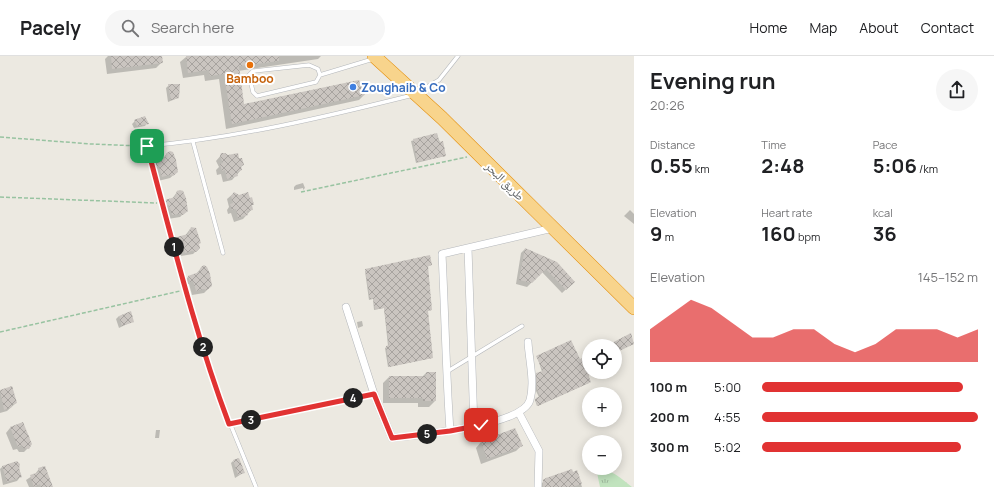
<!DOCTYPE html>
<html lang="en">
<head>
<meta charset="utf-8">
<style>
	:root { --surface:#fff; --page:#f6f6f6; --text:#202124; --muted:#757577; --line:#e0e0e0; --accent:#e13232 }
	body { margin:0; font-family:Manrope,"Noto Naskh Arabic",sans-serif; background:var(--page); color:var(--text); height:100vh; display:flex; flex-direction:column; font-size:15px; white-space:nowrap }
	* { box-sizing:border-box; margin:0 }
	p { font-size:13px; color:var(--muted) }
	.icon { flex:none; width:22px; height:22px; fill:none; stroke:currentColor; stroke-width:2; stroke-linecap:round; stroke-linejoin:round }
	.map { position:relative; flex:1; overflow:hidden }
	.side { display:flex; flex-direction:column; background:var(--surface); width:360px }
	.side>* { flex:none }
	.controls { position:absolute; left:582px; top:283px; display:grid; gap:8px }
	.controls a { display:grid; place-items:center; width:40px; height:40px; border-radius:50%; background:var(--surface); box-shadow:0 2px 10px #0003; font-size:20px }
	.pin { position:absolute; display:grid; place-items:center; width:34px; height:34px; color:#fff; margin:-17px; border-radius:8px; box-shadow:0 2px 6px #0006 }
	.km { position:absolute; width:20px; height:20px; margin:-10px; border-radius:50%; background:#222; color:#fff; font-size:11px; line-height:20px; text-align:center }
	.round { display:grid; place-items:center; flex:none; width:42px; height:42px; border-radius:21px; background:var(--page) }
	.headline { display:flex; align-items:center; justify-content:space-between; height:68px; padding:0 16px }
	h1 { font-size:22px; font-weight:700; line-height:30px }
	.stats { display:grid; grid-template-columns:repeat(3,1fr); gap:6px; height:68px; padding:4px 16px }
	.stats div { display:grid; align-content:center }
	.stats b { font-size:20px; font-weight:700 }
	.stats small { font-size:11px; font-weight:400 }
	.stats p { font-size:11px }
	.chart { height:112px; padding:8px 16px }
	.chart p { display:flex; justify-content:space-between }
	.chart svg { width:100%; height:72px; margin-top:4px; fill:var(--accent); opacity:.7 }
	ul { padding:0 16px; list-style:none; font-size:13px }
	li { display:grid; grid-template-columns:64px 48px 1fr; align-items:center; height:30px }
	li i { height:10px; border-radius:5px; background:var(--accent) }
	header { display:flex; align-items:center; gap:24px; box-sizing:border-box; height:56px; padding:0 20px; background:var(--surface); border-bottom:1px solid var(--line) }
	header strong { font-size:19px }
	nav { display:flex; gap:22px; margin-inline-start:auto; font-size:14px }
	.search { width:280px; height:36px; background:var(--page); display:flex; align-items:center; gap:10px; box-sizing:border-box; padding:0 14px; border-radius:22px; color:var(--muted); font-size:15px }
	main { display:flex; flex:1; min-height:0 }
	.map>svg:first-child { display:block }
	.grass { fill:url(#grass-tufts) }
	.shadow { fill:#0003 }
	.building { fill:url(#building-cross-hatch) }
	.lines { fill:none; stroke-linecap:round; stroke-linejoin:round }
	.lane-casing { stroke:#b4b7bb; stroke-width:4.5 }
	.street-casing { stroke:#b4b7bb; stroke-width:8 }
	.highway-casing { stroke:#e38e0a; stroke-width:14 }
	.path { stroke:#98c3a1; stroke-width:1.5; stroke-dasharray:4 2; stroke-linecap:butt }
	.lane { stroke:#fff; stroke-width:3.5 }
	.street { stroke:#fff; stroke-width:7 }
	.highway { stroke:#f8d48c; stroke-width:13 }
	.route-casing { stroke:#fff; stroke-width:8 }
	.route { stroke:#e13232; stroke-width:5 }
	.food-dot { fill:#e8710a; stroke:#fff; stroke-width:1.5 }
	.shop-dot { fill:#3f7fe0; stroke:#fff; stroke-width:1.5 }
	.labels { text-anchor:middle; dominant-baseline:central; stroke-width:4; stroke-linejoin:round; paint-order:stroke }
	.food-label { font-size:12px; font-weight:bold; fill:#c56008; stroke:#fff }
	.shop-label { font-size:12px; font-weight:bold; fill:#366cbe; stroke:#fff; text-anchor:start }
	.street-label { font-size:12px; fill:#5a5e61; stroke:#fff }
</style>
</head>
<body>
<header>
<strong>Pacely</strong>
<div class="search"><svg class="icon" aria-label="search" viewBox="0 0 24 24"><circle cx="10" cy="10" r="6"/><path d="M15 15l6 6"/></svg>Search here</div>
<nav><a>Home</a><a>Map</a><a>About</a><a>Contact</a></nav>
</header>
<main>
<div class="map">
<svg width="634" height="431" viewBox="0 0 634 431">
	<defs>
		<pattern id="grass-tufts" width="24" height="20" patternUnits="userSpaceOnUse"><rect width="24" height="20" fill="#c1e3be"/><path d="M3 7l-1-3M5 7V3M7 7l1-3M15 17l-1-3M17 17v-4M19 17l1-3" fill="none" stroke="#a0bb9e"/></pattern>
		<pattern id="building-cross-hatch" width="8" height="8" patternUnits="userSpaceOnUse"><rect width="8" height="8" fill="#cac5c0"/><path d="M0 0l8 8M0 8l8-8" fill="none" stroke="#a7a39f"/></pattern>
	</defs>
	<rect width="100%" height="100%" fill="#ece9e1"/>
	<path class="grass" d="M596,412C610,412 622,423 632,431H600Z"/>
	<path class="shadow" d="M108,0H161L162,6L156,12L107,18L105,3Z
		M192,0H321L318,3L238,15L243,50L364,39L359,44L226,73L219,23L205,25L204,19L183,22L180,6L186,1Z
		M169,29L178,42L168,46L166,32Z
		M135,65L147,67L145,70L134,72L132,68Z
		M437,78L445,100L416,107L411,85Z
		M167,97L177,116L170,122L158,125L155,114L152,115L151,111L155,106L162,104Z
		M222,98L243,109L241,111V114L232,124L223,126L221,118L217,119L216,114L219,111L216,105Z
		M303,127L305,132L303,134V132L294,134V131L296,129Z
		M177,136L186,155L180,161L168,163L165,153L162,154L161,149L165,145L172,143Z
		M234,137L253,148L251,150L252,153L243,163L234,166L231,157L228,158L227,154L229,151L227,143Z
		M630,154L634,158V168L624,160Z
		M190,173L199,192L193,198L181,200L178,190L174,191L173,187L177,182L185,180Z
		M525,193L574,226L562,237L542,216L527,231L516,228L521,197Z
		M431,209L427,211L431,254L427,255L432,302L388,311L385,292L388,290L384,252L374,254L373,243L369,244L365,215Z
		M201,212L211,230L204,237L192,239L189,228L185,229L184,225L188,221L196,218Z
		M119,260L133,265L119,272L116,263Z
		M362,265L363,270L358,272L357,266Z
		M589,299V310L584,312L589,327L537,350L535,344L539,341L536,335V320L542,316L537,300L580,304Z
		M426,317L435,345L429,351H418V347H383V327L389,321H422Z
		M12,331L16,347L7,355L0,357V335Z
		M22,367L28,392L24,396H19L17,393L13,394L6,377L10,372Z
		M156,374H160L159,382H155Z
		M481,386L522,389L516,395L481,408L476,392Z
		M233,405L243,417L235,422L231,407Z
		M18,407L21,420L17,425L3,429L0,413L2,411Z
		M39,413L51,431H29L26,424L35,418Z
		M577,416L582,431H538L544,425Z"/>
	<path class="building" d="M111,0H162L163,7L112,13Z
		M186,0H279V5L239,10L244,48L359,24L365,39L232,68L224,18L210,20L209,14L188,17Z
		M168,28H180L179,42L171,44Z
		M145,60L149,68L137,70L134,64Z
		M437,77L439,86L443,85L446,100L417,106L413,83Z
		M170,95L173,96L176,104L178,116L173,120L169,119L162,121L159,110L156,111L154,105L165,102L167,97Z
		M221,97H225L228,99L238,97L239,102H242L244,109L241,110L242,114L237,116L238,120L227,123L225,114L222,115L220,108L223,107L220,100Z
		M180,134L183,135L186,142L188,155L183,159L179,158L172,159L169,149L166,150L165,144L175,141L177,135Z
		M234,136L239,139L248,136L250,142L252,141L254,149H252L253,154L247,155L248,159L238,162L236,153L232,154L230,148L233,147L231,140Z
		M191,171L196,172L201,187L199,188L200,192L196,196L192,195L185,197L182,186L178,187L177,181L188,178Z
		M525,192L557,206L575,226L566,234L546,213L532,227L519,224Z
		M430,199L432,209L428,210L432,254L428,255L433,302L389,311L386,290L389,289L384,252L375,253L373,242L370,243L365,213Z
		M204,209L207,211L210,218L212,230L207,234L203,233L196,235L193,225L190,226L188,220L199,216L201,211Z
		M131,255L134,266L122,270L119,260Z
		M631,277L634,288L615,297V290H606Z
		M571,284L580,303L589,298V321L591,326L538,350L535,344L536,342L540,340L537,333L536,317L543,315L536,300Z
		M426,316H436V345H423V342H389V320H426Z
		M12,330L17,347L12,349V351L4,354L0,334Z
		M23,366L32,388L29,393L23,392L22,389L18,391L10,371Z
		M515,372L523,390L487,403L481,385Z
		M239,402L245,417L238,419L233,404Z
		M17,405L20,408L19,413L22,421L7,426L2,410Z
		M45,410L53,431H41L40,428L34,431L30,419L39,416L38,412Z
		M572,413L573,416L577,414L582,428L572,431H543V424L546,422Z"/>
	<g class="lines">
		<defs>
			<path id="lane" d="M309,9L318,13L320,19L316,26L257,40L253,36L249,19L253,15Z
				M320,19L373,3
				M418,36L439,24L458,0
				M193,86L223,197
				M448,315L522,270
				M229,368L374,338
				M256,431L214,328L190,251L147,90C237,82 325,61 413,39"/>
			<path id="street" d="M468,192L474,371
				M346,251L374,338L392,382C418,379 523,370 530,344C535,326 529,304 528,286
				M519,357L539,395L538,431
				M450,375C446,316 445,257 442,198L553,172"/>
			<path id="highway" d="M374,0L442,62L634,252"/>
		</defs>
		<use href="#lane" class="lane-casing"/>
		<use href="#street" class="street-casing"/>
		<use href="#highway" class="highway-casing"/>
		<path class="path" d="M0,81L91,88L141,90
			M301,136L467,101
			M0,141L157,147
			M0,276L180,235"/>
		<use href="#lane" class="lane"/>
		<use href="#street" class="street"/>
		<use href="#highway" class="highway"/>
	</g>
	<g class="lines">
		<defs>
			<path id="route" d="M147,90C172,183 195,278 229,368L374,338L392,382L450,375L481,369"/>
		</defs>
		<use href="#route" class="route-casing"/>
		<use href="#route" class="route"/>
	</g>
	<circle class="food-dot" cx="250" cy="9" r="4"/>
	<circle class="shop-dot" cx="353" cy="31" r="4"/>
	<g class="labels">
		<g class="food-label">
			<text x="250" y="22">Bamboo</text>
		</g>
		<g class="shop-label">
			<text x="361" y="31">Zoughaib &amp; Co</text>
		</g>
		<g class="street-label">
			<text transform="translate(505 125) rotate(45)">طريق البحر</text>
		</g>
	</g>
</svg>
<div class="controls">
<a><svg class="icon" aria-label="locate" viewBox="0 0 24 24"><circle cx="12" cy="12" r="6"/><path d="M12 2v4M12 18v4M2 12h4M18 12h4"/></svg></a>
<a>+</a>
<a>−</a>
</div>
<div class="pin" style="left:147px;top:90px;background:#1e9e55"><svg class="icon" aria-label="arrive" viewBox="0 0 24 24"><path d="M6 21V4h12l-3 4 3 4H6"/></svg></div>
<div class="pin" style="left:481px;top:369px;background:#d93025"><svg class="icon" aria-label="check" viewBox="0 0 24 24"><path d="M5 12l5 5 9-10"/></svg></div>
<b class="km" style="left:174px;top:191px">1</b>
<b class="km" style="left:203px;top:291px">2</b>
<b class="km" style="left:251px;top:364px">3</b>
<b class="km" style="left:353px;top:342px">4</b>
<b class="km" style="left:427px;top:378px">5</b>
</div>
<section class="side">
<div class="headline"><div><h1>Evening run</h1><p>20:26</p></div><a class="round"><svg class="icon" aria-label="share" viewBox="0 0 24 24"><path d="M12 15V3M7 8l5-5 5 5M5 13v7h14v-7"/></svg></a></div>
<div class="stats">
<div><p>Distance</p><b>0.55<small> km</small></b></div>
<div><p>Time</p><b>2:48</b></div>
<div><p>Pace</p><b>5:06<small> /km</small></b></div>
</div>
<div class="stats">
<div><p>Elevation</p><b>9<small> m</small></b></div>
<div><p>Heart rate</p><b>160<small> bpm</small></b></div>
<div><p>kcal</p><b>36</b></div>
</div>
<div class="chart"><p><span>Elevation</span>145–152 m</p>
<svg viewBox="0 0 160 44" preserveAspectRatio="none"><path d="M0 44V24L10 15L20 6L30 11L40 20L50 29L60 29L70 24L80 24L90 33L100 38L110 33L120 24L130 24L140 24L150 29L160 24V44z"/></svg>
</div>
<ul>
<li><b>100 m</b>5:00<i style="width:93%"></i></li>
<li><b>200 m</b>4:55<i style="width:100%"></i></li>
<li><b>300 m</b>5:02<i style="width:92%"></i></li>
</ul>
</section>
</main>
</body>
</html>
